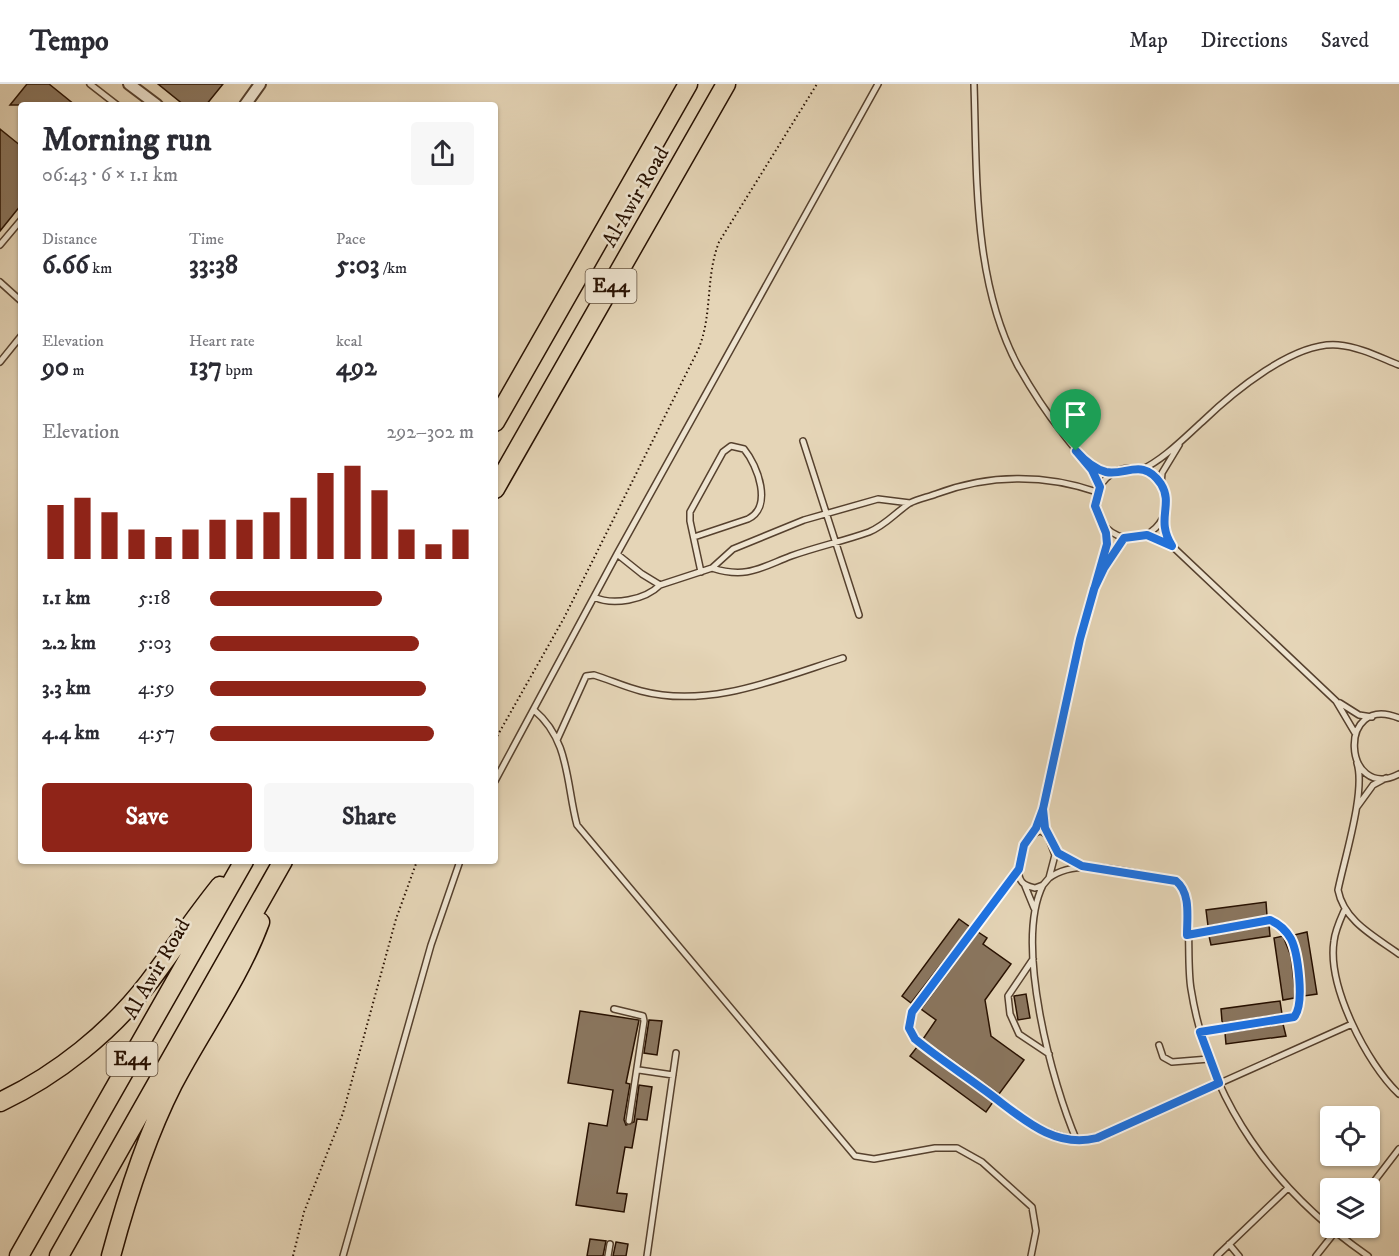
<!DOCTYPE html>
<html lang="en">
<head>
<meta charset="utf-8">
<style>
	:root { --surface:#fff; --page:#f7f7f7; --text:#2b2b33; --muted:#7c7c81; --line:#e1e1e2; --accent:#8f2418 }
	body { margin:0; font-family:"IM FELL DW Pica",serif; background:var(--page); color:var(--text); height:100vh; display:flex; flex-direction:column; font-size:22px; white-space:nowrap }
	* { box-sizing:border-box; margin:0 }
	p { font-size:20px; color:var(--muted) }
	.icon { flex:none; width:33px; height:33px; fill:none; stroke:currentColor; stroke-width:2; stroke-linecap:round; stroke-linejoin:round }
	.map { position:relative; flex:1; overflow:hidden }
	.panel { position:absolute; left:18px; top:18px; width:480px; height:762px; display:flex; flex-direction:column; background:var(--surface); border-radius:6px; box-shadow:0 2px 4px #0004 }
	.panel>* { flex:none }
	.controls { position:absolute; left:1320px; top:1022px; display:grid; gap:12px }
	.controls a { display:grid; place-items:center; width:60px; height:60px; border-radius:6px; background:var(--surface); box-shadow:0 2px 4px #0004; font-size:30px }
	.pin { position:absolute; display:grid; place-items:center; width:51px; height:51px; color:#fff; margin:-62px -26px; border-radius:50% 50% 50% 0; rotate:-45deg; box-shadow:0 0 6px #0007 }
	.pin .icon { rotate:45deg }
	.round { display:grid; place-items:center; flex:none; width:63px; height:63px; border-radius:6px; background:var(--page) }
	.head { display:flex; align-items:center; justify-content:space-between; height:102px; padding:0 24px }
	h1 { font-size:33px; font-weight:700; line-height:45px }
	.stats { display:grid; grid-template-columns:repeat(3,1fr); gap:9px; height:102px; padding:6px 24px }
	.stats div { display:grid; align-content:center }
	.stats b { font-size:26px; font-weight:700 }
	.stats small { font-size:16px; font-weight:400 }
	.stats p { font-size:16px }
	.chart { height:168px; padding:12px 24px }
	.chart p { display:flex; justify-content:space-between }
	.chart svg { width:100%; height:108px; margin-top:6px; stroke:var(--accent); stroke-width:6 }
	.primary-button { display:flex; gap:12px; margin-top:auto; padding:12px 24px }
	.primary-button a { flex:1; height:69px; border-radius:6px; background:var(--accent); color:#fff; font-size:24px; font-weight:700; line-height:69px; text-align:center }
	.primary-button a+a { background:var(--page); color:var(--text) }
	ul { padding:0 24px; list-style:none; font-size:20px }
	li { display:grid; grid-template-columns:96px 72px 1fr; align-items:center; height:45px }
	li i { height:15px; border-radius:8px; background:var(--accent) }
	header { display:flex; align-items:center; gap:36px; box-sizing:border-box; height:84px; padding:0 30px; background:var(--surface); border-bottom:2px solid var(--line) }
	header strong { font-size:28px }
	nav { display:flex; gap:33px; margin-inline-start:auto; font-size:21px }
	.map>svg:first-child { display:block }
	.building { fill:#8a765f; stroke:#271000; stroke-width:1.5 }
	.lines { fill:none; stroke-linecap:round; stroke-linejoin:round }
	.lane-casing { stroke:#56412e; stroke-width:8 }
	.street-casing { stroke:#56412e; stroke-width:14 }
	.highway-casing { stroke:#271000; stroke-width:21 }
	.path { stroke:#271000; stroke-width:2; stroke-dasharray:1.5 3; stroke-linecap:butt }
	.lane { stroke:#eee4d0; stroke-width:5 }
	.street { stroke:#eee4d0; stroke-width:10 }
	.highway { stroke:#e5d5b7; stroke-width:18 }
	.route-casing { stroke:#fff; stroke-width:12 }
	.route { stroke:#1a73e8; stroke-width:8 }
	.labels { text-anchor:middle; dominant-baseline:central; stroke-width:5; stroke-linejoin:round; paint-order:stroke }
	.shield { fill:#eee4d0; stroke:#63503e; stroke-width:1.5 }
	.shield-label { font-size:20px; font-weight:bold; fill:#271000 }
	.street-label { font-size:21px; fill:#271000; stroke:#eee4d0 }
</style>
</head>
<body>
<header>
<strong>Tempo</strong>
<nav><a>Map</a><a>Directions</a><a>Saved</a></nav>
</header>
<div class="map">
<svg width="1399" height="1172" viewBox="0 0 1399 1172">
	<rect width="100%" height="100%" fill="#e5d5b7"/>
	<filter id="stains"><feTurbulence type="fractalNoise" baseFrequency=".00333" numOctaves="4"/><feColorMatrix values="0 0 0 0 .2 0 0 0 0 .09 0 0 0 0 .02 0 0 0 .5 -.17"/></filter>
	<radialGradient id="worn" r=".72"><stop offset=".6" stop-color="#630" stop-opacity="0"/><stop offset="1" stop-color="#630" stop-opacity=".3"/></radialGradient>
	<path class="building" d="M27,0H49L75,21H10Z
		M158,0H223L206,21H184Z
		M0,45L21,62V121L0,147Z
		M1266,818L1267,832L1208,842L1206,826Z
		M959,835L970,843L911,919L902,912Z
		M1269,841L1270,852L1211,861L1209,852Z
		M978,848L987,854L983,860L1011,880L985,916L991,952L1024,976L999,1010L923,955L936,936L921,925Z
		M1307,848L1317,910L1304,912L1303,882L1294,851Z
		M1283,852L1291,872L1295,907L1294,914L1283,916L1274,854Z
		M1026,910L1030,934L1018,936L1014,912Z
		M1280,917L1282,930L1223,939L1222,937L1221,925Z
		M580,927L639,936L626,999L630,1000L624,1036L626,1041L634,1038L639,1001L652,1003L647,1036L637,1035L632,1064L625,1063L617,1109L627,1110L624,1128L576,1121L589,1039L607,1042L613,1006L568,999Z
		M649,936L662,937L657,971L644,969Z
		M1283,940L1286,952L1226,960L1225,949Z
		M917,963L993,1018L986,1028L910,972Z
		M590,1155L606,1157L603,1172H587Z
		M616,1158L628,1160L626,1172H613Z"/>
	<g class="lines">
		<defs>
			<path id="lane" d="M90,0L117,21
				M974,0C977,93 973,198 1018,282C1031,305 1045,327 1061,347C1074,365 1092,382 1100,403
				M0,161L21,136
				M0,198L21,217
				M0,278L21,252
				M803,357L859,531
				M1088,378L1100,386L1115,388
				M1096 419a35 35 0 1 1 70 0a35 35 0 1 1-70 0Z
				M1141,386C1164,375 1183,355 1202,338C1232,309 1294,257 1338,261C1360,263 1379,273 1399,281
				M1161,400L1162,389L1179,361
				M910,419L878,415L804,436L733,465L712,484C746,495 760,484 791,472C816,463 844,457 869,448C886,441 896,428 910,419C918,415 928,413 936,410C989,390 1045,390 1097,408
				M1163,436L1165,451L1172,461
				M1147,451L1172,462L1336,617L1355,649
				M694,453L748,435C773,423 758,382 744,365L731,362L723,368L690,428V437L701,488
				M617,470L642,490L660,501
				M1103,488L1124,454
				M594,513C613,522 645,516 660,501L712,484
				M1340,619L1359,631L1372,633
				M534,626C570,656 566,700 577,741L855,1072L874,1075L935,1064H957L982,1078L1032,1123L1036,1147L1031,1172
				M1399,634C1336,608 1343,719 1399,690
				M557,656L586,592L594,591C610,596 625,603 641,607C709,625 780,594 843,574
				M1357,679C1366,707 1344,776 1338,806C1344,837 1374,852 1399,870
				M495,697L617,470L878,0
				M1357,723L1373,701L1386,694
				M1043,726L1045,744L1055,771L1049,794L1043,801L1035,804C1031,803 1025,802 1022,798C1012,786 1024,749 1041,747L1047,751
				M1033,748L1043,725L1080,555L1106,468L1104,443
				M1054,764L1062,772L1081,781
				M1019,785L912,928L909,940L915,955L1037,1044L1076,1057L1097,1054L1352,940
				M1049,794C1079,771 1134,790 1169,795L1181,801C1193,824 1186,876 1191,905C1209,1018 1275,1108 1368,1172
				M1043,801C1014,859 1052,1000 1077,1057
				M1025,802L1034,824
				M1344,827C1340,836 1335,847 1334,857C1327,902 1367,980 1399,1010
				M1187,851L1270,836C1279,840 1286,846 1291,855C1298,869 1305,921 1294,933L1200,948
				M1033,875L1008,912L1010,930L1019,950L1049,970
				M614,925L643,932L644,937L629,1037
				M1159,961L1163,973L1172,978L1209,975
				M639,986L673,991
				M1369,1104L1399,1065
				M1229,1160L1239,1172
				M343,1172L431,861L460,777
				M608,1172L610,1160
				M647,1172L676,969
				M1217,1172L1288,1104
				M1316,1172L1339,1143"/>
			<path id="street" d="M129,0L157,21
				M245,21L260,0"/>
			<path id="highway" d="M495,338L688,0
				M495,405L726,0
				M0,1018C57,991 111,948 149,898C173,866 195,833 220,802
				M19,1172L244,777
				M59,1172L283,777
				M111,1172C126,1116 147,1051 173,1000C201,946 239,895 260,838"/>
		</defs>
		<use href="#lane" class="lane-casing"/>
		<use href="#street" class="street-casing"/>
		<use href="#highway" class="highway-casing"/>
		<path class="path" d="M495,656L564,534L698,266C713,231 705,194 719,158L817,0
			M293,1172L304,1128L343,1029L396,835L417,777"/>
		<use href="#lane" class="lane"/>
		<use href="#street" class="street"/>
		<use href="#highway" class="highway"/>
	</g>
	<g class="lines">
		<defs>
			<path id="route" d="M1076,367L1092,386L1100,403L1095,422L1106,449L1107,460L1080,555L1043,725L1036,744L1024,761L1019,785L912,928L909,944L915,955C937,973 960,988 983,1005C1017,1029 1051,1066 1097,1054L1219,999L1200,948L1294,933C1305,921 1298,869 1291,855C1286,846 1279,840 1270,836L1187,851C1187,833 1191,809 1176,797L1082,782L1058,769L1045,744L1043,725L1080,555L1094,505L1104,484L1124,454L1147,451L1172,462C1155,435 1174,421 1161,400C1143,373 1126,392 1106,388C1094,385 1084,376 1076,367"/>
		</defs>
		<use href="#route" class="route-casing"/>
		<use href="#route" class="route"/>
	</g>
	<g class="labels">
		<g class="shield">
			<rect x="585.5" y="185" width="51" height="34" rx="4.5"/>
			<rect x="106.5" y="958" width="51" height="34" rx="4.5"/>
		</g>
		<g class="shield-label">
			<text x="611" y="202">E44</text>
			<text x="132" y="975">E44</text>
		</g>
		<g class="street-label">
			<text transform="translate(636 113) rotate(-60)">Al Awir Road</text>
			<text transform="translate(157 885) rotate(-60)">Al Awir Road</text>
		</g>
	</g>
	<rect width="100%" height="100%" filter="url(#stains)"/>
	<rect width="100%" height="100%" fill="url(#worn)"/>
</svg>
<div class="controls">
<a><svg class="icon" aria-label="locate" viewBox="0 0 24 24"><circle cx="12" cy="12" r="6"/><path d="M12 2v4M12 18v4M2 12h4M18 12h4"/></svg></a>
<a><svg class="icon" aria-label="layers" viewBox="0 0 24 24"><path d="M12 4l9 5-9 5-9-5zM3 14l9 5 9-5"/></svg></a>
</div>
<div class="pin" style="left:1076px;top:367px;background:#1e9e55"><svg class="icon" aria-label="arrive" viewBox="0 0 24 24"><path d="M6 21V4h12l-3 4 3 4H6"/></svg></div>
<section class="panel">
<div class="head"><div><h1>Morning run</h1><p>06:43 · 6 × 1.1 km</p></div><a class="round"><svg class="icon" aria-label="share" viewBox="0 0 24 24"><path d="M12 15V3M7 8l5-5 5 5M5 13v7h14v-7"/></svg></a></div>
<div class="stats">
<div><p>Distance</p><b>6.66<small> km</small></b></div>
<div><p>Time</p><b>33:38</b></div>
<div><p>Pace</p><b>5:03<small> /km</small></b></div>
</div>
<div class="stats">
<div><p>Elevation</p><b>90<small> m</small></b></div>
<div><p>Heart rate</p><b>137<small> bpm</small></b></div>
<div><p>kcal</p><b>492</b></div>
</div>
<div class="chart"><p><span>Elevation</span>292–302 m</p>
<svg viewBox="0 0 160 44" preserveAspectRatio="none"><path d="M5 44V22M15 44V19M25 44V25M35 44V32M45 44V35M55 44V32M65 44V28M75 44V28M85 44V25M95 44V19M105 44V9M115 44V6M125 44V16M135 44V32M145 44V38M155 44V32"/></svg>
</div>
<ul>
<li><b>1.1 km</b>5:18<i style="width:65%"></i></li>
<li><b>2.2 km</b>5:03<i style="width:79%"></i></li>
<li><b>3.3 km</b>4:59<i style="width:82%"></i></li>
<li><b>4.4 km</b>4:57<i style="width:85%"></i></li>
</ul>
<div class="primary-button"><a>Save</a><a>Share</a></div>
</section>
</div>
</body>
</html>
